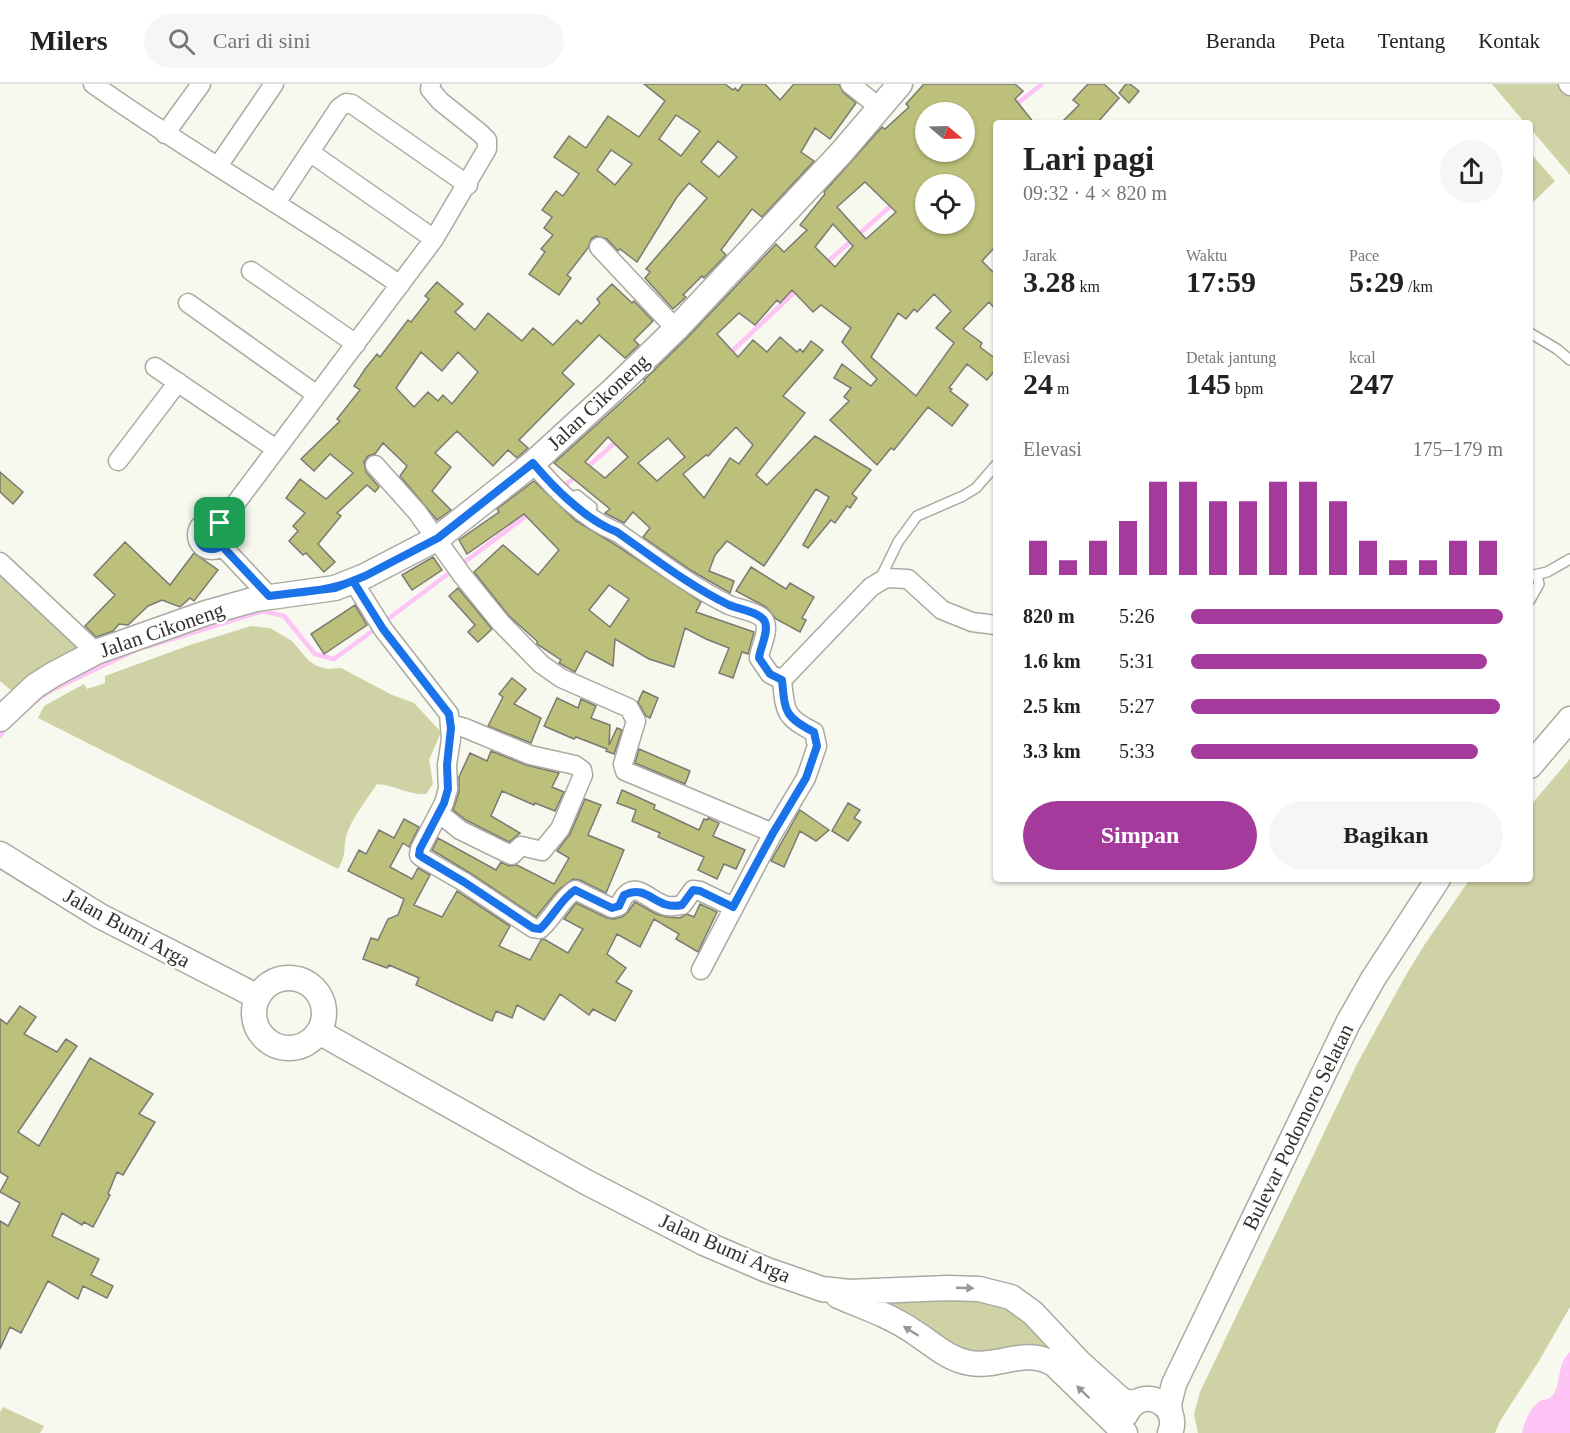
<!DOCTYPE html>
<html lang="id">
<head>
<meta charset="utf-8">
<style>
	:root { --surface:#fff; --page:#f6f6f6; --text:#222; --muted:#767676; --line:#e0e0e0; --accent:#a43a9b }
	body { margin:0; font-family:"Times New Roman",serif; background:var(--page); color:var(--text); height:100vh; display:flex; flex-direction:column; font-size:22px; white-space:nowrap }
	* { box-sizing:border-box; margin:0 }
	p { font-size:20px; color:var(--muted) }
	.icon { flex:none; width:33px; height:33px; fill:none; stroke:currentColor; stroke-width:2; stroke-linecap:round; stroke-linejoin:round }
	.map { position:relative; flex:1; overflow:hidden }
	.details { position:absolute; left:993px; top:36px; width:540px; height:762px; display:flex; flex-direction:column; background:var(--surface); border-radius:6px; box-shadow:0 2px 4px #0004 }
	.details>* { flex:none }
	.needle { width:39px; rotate:109deg }
	.tools { position:absolute; left:915px; top:18px; display:grid; gap:12px }
	.tools a { display:grid; place-items:center; width:60px; height:60px; border-radius:50%; background:var(--surface); box-shadow:0 2px 4px #0004; font-size:30px }
	.pin { position:absolute; display:grid; place-items:center; width:51px; height:51px; color:#fff; margin:-26px; border-radius:12px; box-shadow:0 3px 9px #0006 }
	.round { display:grid; place-items:center; flex:none; width:63px; height:63px; border-radius:32px; background:var(--page) }
	.headline { display:flex; align-items:center; justify-content:space-between; height:102px; padding:0 30px }
	h1 { font-size:33px; font-weight:700; line-height:45px }
	.figures { display:grid; grid-template-columns:repeat(3,1fr); gap:9px; height:102px; padding:6px 30px }
	.figures div { display:grid; align-content:center }
	.figures b { font-size:30px; font-weight:700 }
	.figures small { font-size:16px; font-weight:400 }
	.figures p { font-size:16px }
	.chart { height:168px; padding:12px 30px }
	.chart p { display:flex; justify-content:space-between }
	.chart svg { width:100%; height:108px; margin-top:6px; stroke:var(--accent); stroke-width:6 }
	.action { display:flex; gap:12px; margin-top:auto; padding:12px 30px }
	.action a { flex:1; height:69px; border-radius:36px; background:var(--accent); color:#fff; font-size:24px; font-weight:700; line-height:69px; text-align:center }
	.action a+a { background:var(--page); color:var(--text) }
	ul { padding:0 30px; list-style:none; font-size:20px }
	li { display:grid; grid-template-columns:96px 72px 1fr; align-items:center; height:45px }
	li i { height:15px; border-radius:8px; background:var(--accent) }
	header { display:flex; align-items:center; gap:36px; box-sizing:border-box; height:84px; padding:0 30px; background:var(--surface); border-bottom:2px solid var(--line) }
	header strong { font-size:28px }
	nav { display:flex; gap:33px; margin-inline-start:auto; font-size:21px }
	.search { width:420px; height:54px; background:var(--page); display:flex; align-items:center; gap:15px; box-sizing:border-box; padding:0 21px; border-radius:33px; color:var(--muted); font-size:22px }
	.map>svg:first-child { display:block }
	.green { fill:#cfd2a5 }
	.water { fill:#fec4f6 }
	.lines { fill:none; stroke-linecap:round; stroke-linejoin:round }
	.stream { stroke:#fec4f6; stroke-width:4.5 }
	.building { fill:#bdc07a; stroke:#7a7a72; stroke-width:1.5; fill-rule:evenodd }
	.service-casing { stroke:#aaaaa2; stroke-width:12 }
	.minor-casing { stroke:#aaaaa2; stroke-width:21 }
	.tertiary-casing { stroke:#aaaaa2; stroke-width:27 }
	.service { stroke:#fff; stroke-width:9 }
	.minor { stroke:#fff; stroke-width:18 }
	.tertiary { stroke:#fff; stroke-width:24 }
	.oneway { fill:#989896 }
	.route-casing { stroke:#fff; stroke-width:12 }
	.route { stroke:#1a73e8; stroke-width:8 }
	.labels { text-anchor:middle; dominant-baseline:central; stroke-width:5; stroke-linejoin:round; paint-order:stroke }
	.street-label { font-size:21px; fill:#30312d; stroke:#fff }
</style>
</head>
<body>
<header>
<strong>Milers</strong>
<div class="search"><svg class="icon" aria-label="search" viewBox="0 0 24 24"><circle cx="10" cy="10" r="6"/><path d="M15 15l6 6"/></svg>Cari di sini</div>
<nav><a>Beranda</a><a>Peta</a><a>Tentang</a><a>Kontak</a></nav>
</header>
<div class="map">
<svg width="1570" height="1349" viewBox="0 0 1570 1349">
	<rect width="100%" height="100%" fill="#f7f8ee"/>
	<path class="green" d="M1492,0H1570V91L1530,44V39H1525Z
		M1533,72L1555,97L1530,121V75Z
		M0,487L78,565L12,607L0,597Z
		M251,542L270,544L292,557L309,577L317,582L327,585L341,584L392,611L414,619L441,648L429,676L433,700L426,710C409,711 395,701 377,700C367,716 351,734 346,753C343,768 347,769 338,785L38,634L44,622L84,600L87,605L105,599V592L190,561Z
		M1570,675V1223L1539,1277L1500,1337L1495,1349H1198L1194,1330L1200,1308L1357,980L1406,891L1425,860L1470,795H1530V722Z
		M925,1214C942,1214 960,1212 977,1214C1012,1216 1038,1247 1058,1273L974,1274L873,1221Z
		M3,1323L44,1342L40,1349H0V1328Z"/>
	<path class="water" d="M1570,1268V1349H1522C1525,1338 1530,1323 1540,1317C1545,1315 1549,1316 1553,1311C1562,1298 1556,1281 1570,1268Z"/>
	<g class="lines">
		<path class="stream" d="M1013,23L1042,0
			M824,181L894,119
			M728,271L798,205
			M585,385L617,357
			M562,404L576,392
			M459,482L529,430
			M384,538L452,487
			M146,563L263,527L284,532L315,570L334,575L378,543
			M36,617L50,607L138,565
			M0,652L7,642"/>
	</g>
	<path class="building" d="M644,0H725L733,6L735,4L738,7L743,0H765L780,16L794,0H839L843,8L856,19L830,55L815,44L801,68L814,77L762,133L752,125L721,166L726,171L704,194L702,192L683,211L686,213L673,225L645,194L650,188L646,185L707,114L689,99L677,113L637,178L620,165L618,167L607,155L596,152L591,155L588,164L567,191L571,194L559,211L529,190L545,168L541,165L553,151L544,144L552,133L542,126L556,107L563,112L579,90L554,73L569,52L586,64L608,32L639,53L665,17ZM676,31L700,47L681,72L659,55ZM718,57L737,73L719,93L701,78ZM611,66L632,80L615,101L597,86Z
		M924,0H1015L1023,7L1015,15L1034,39H996V162L982,177L996,191V226L989,218L963,245L982,259L980,263L996,275V285L987,296L967,280L949,304L952,305L950,307L968,321L952,342L928,323L894,366L891,364L877,381L830,336L849,317L844,313L851,304L834,294L842,280L871,302L877,295L842,258L851,244L821,221L813,228L792,206L780,219L777,216L755,241L739,229L717,250L738,273L753,256L767,268L780,253L797,268L800,265L803,268L811,257L823,266L783,312L805,329L756,391L767,401L815,352L871,386L852,410L857,414L850,424L847,422L835,439L831,436L808,464L803,461L829,413L816,405L764,482L727,457L715,471L709,487L734,497L730,509L692,487L643,453L650,444L633,428L624,439L605,429L610,425L554,379L645,297L644,296L686,255L776,160L784,168L807,146L800,141L825,110L824,108L882,43L885,45L909,23L906,20ZM926,28H964V68H926ZM865,98L896,128L866,155L837,123ZM926,100H964V140H926ZM833,140L853,162L835,183L815,163ZM934,210L951,227L936,244L954,259L916,312L871,273L898,229L906,235L914,225L917,228ZM736,343L753,361L739,380L730,374L704,414L683,390L706,371L708,372ZM608,353L628,373L605,394L585,378ZM668,354L685,373L657,397L638,379Z
		M1088,0H1104L1119,14L1097,39H1061L1079,21L1073,16Z
		M1126,0H1130L1139,7L1129,19L1119,9Z
		M437,198L463,220L455,228L475,246L488,229L522,257L533,244L553,261L577,236L581,240L600,219L597,215L612,200L632,219L634,217L653,237L634,256L639,261L625,274L599,251L562,289L574,300L519,356L528,364L517,374L508,366L493,382L457,347L435,369L451,383L432,407L451,426L437,436L400,392L407,382L383,359L375,370L368,372L364,378L366,388L379,403L375,408L367,401L337,429L341,432L318,460L335,478L324,488L306,469L303,471L289,457L298,447L293,442L305,429L286,414L300,395L326,415L353,389L330,370L314,387L301,375L340,337L337,335L360,306L354,302L365,285L377,270L380,273L408,236L411,238L429,215L425,212ZM421,268L442,287L458,268L478,288L452,320L443,311L438,317L428,308L414,323L396,304Z
		M0,388L23,408L13,420L0,408Z
		M534,397L576,437L611,458L701,518L696,528L754,548L748,570L742,568L733,594L719,589L729,564L706,555L685,544L674,583L649,575L615,555L613,582L586,567L575,588L559,579L561,576L537,560V557L509,532L474,488L503,461L538,491L559,466L524,430L467,470L459,456L499,428L497,425ZM609,501L629,515L610,543L589,526Z
		M125,458L170,501L194,469L218,486L194,517L190,514L180,523L162,516L148,522L128,541L119,540L113,547L96,553L85,542L115,511L94,491Z
		M433,473L442,486L412,506L402,491Z
		M751,483L786,505L790,499L814,513L802,534L806,536L800,548L776,535L766,523L736,507Z
		M458,504L492,545L478,558L468,548L475,541L449,512Z
		M355,521L367,541L324,570L311,550Z
		M512,594L526,605L514,620L541,634L531,659L488,642L503,613L499,610Z
		M643,607L658,614L650,634L646,632L638,618Z
		M557,614L578,624L581,615L596,622L591,634L610,641L609,661L617,644L622,646L614,670L606,667L607,665L576,653L574,655L544,642Z
		M639,665L690,687L685,700L635,679Z
		M491,667L526,681L559,689L552,703L564,708L555,727L535,719L534,721L502,707L491,732L520,749L509,758L466,736L453,726L459,708V693L470,669L487,677Z
		M622,706L655,721L654,725L699,746L704,735L707,736L708,734L719,739L713,752L745,766L736,785L724,780L717,795L698,786L704,773L658,753L660,749L632,737L636,726L617,719Z
		M585,715L601,721L588,751L624,766L606,809L580,796L573,795L558,806L536,833L470,789L432,766L438,754L496,786L501,778L509,782L517,781L554,800L569,774L557,767L570,750Z
		M848,719L860,726L854,734L861,738L848,757L832,747Z
		M800,726L829,746L816,757L800,747L784,783L771,777Z
		M404,735L419,743L409,763L403,759L390,783L412,795L418,784L430,791L414,821L442,833L457,807L510,842L499,862L530,876L541,856L544,855L568,869L583,845L564,835L576,819L607,834L614,835L622,833L628,828L635,818L656,830L667,833L680,834L687,830L694,833L700,820L717,828L698,868L676,855L679,850L654,835L640,863L617,850L607,870L626,884L616,898L632,907L615,937L593,925L589,931L560,910L544,936L517,921L512,934L496,927L492,937L416,901L419,894L389,881L387,884L363,875L371,854L378,856L388,835L398,831L404,815L348,787L359,766L366,770L379,746L394,754Z
		M20,922L36,933L24,950L57,968L66,955L77,962L18,1048L39,1062L90,974L153,1010L139,1030L155,1038L123,1091L117,1088L108,1110L110,1111L93,1143L84,1138L82,1141L62,1129L52,1152L99,1175L91,1191L113,1202L107,1214L83,1202L78,1215L48,1197L21,1249L10,1243L0,1265V1137L8,1142L20,1119L0,1108L8,1093L0,1088V935L7,940Z"/>
	<g class="lines">
		<defs>
			<path id="service" d="M1530,249L1557,265L1570,276
				M569,415L577,411L592,423
				M1530,492L1547,488L1570,475
				M880,495L898,458L917,432L963,412L976,404L996,381
				M1530,516L1539,500L1537,491"/>
			<path id="minor" d="M93,0C193,71 300,131 400,201
				M850,0L879,23
				M1568,0L1570,2
				M165,50L201,0
				M311,69L434,155
				M218,82L274,0
				M276,119L339,24L346,19L352,20L468,101
				M599,163L676,245
				M251,187L356,260
				M188,219L317,311
				M155,283L276,365
				M118,377L178,298
				M533,379C554,404 586,436 617,448C654,474 689,501 729,521C738,525 761,528 765,538C769,549 760,563 759,574L770,590L782,596
				M375,381L417,428L462,491L501,539L541,580L561,594L629,624L636,637L623,680L625,687L773,749
				M197 451a15 15 0 1 1 30 0a15 15 0 1 1-30 0Z
				M221,439L434,155L487,65V56L480,49L440,17L430,5L431,0
				M222,462L269,512
				M0,478L96,568
				M353,497L383,545L449,630L451,655L447,681L448,705L444,719L420,765L419,771L421,773L464,798L533,844L540,845C554,833 561,815 575,806L612,824L619,822C633,790 647,817 667,822C672,823 677,822 682,821L693,806L700,807L733,823
				M439,729L460,746L509,770L512,771L521,762L542,767L560,745L583,691L582,686L575,681L530,671L465,644L450,640
				M701,886L773,749L806,694L817,662L814,648C784,633 785,627 782,596L871,503L886,494L908,495L942,526L972,538L996,541"/>
			<path id="tertiary" d="M0,635L35,602L54,590L96,568L206,529L256,515L335,504L365,492L438,454L533,379L614,305L676,245L841,69L900,0
				M1530,682L1570,635
				M0,770L100,832L258,913
				M254 929a35 35 0 1 1 70 0a35 35 0 1 1-70 0Z
				M319,948L586,1098L704,1159L767,1186L822,1205L849,1208L948,1204L979,1205L1011,1213L1033,1229L1079,1278L1117,1312L1123,1317L1134,1319
				M838,1212C864,1223 891,1232 914,1248C933,1260 947,1275 970,1279C999,1284 1028,1262 1055,1281L1125,1349
				M1170,1327L1169,1320L1174,1300L1348,939L1373,895L1438,795
				M1126,1330C1140,1300 1182,1319 1170,1349"/>
		</defs>
		<use href="#service" class="service-casing"/>
		<use href="#minor" class="minor-casing"/>
		<use href="#tertiary" class="tertiary-casing"/>
		<use href="#service" class="service"/>
		<use href="#minor" class="minor"/>
		<use href="#tertiary" class="tertiary"/>
	</g>
	<defs><path id="oneway-solid" d="M-6-.8H1V-3.2L6.5 0L1 3.2V.8H-6Z" transform="scale(1.5)"/></defs>
	<g class="oneway">
		<use href="#oneway-solid" transform="translate(965 1204) rotate(2)"/>
		<use href="#oneway-solid" transform="translate(911 1247) rotate(-148)"/>
		<use href="#oneway-solid" transform="translate(1083 1308) rotate(-136)"/>
	</g>
	<g class="lines">
		<defs>
			<path id="route" d="M220,439L227,450L222,462L269,512C297,508 325,508 353,497L383,545L449,630L451,644L447,681L448,705L444,719L420,765L419,771L422,773L464,798L533,844L540,845C553,833 561,815 575,806L612,824L619,822L624,811C649,799 655,827 682,821L693,806L700,807L733,823L773,749L806,694L817,662L814,648C784,633 785,627 782,596L770,590L759,574C760,563 769,549 765,538C761,528 738,525 729,521C688,501 654,474 617,448C586,436 554,404 533,379L438,454L365,492L335,504L269,512L222,462C204,472 191,456 202,440L214,436L220,439"/>
		</defs>
		<use href="#route" class="route-casing"/>
		<use href="#route" class="route"/>
	</g>
	<g class="labels">
		<g class="street-label">
			<text transform="translate(598 318) rotate(-43)">Jalan Cikoneng</text>
			<text transform="translate(162 546) rotate(-19)">Jalan Cikoneng</text>
			<text transform="translate(127 844) rotate(29)">Jalan Bumi Arga</text>
			<text transform="translate(1298 1043) rotate(-64)">Bulevar Podomoro Selatan</text>
			<text transform="translate(725 1164) rotate(24)">Jalan Bumi Arga</text>
		</g>
	</g>
</svg>
<div class="tools">
<a><svg class="needle" viewBox="-14 -14 28 28"><path d="M0-13l5 13h-10z" fill="#e53935"/><path d="M0 13l5-13h-10z" fill="#767676"/></svg></a>
<a><svg class="icon" aria-label="locate" viewBox="0 0 24 24"><circle cx="12" cy="12" r="6"/><path d="M12 2v4M12 18v4M2 12h4M18 12h4"/></svg></a>
</div>
<div class="pin" style="left:220px;top:439px;background:#1e9e55"><svg class="icon" aria-label="arrive" viewBox="0 0 24 24"><path d="M6 21V4h12l-3 4 3 4H6"/></svg></div>
<section class="details">
<div class="headline"><div><h1>Lari pagi</h1><p>09:32 · 4 × 820 m</p></div><a class="round"><svg class="icon" aria-label="share" viewBox="0 0 24 24"><path d="M12 15V3M7 8l5-5 5 5M5 13v7h14v-7"/></svg></a></div>
<div class="figures">
<div><p>Jarak</p><b>3.28<small> km</small></b></div>
<div><p>Waktu</p><b>17:59</b></div>
<div><p>Pace</p><b>5:29<small> /km</small></b></div>
</div>
<div class="figures">
<div><p>Elevasi</p><b>24<small> m</small></b></div>
<div><p>Detak jantung</p><b>145<small> bpm</small></b></div>
<div><p>kcal</p><b>247</b></div>
</div>
<div class="chart"><p><span>Elevasi</span>175–179 m</p>
<svg viewBox="0 0 160 44" preserveAspectRatio="none"><path d="M5 44V30M15 44V38M25 44V30M35 44V22M45 44V6M55 44V6M65 44V14M75 44V14M85 44V6M95 44V6M105 44V14M115 44V30M125 44V38M135 44V38M145 44V30M155 44V30"/></svg>
</div>
<ul>
<li><b>820 m</b>5:26<i style="width:100%"></i></li>
<li><b>1.6 km</b>5:31<i style="width:95%"></i></li>
<li><b>2.5 km</b>5:27<i style="width:99%"></i></li>
<li><b>3.3 km</b>5:33<i style="width:92%"></i></li>
</ul>
<div class="action"><a>Simpan</a><a>Bagikan</a></div>
</section>
</div>
</body>
</html>
